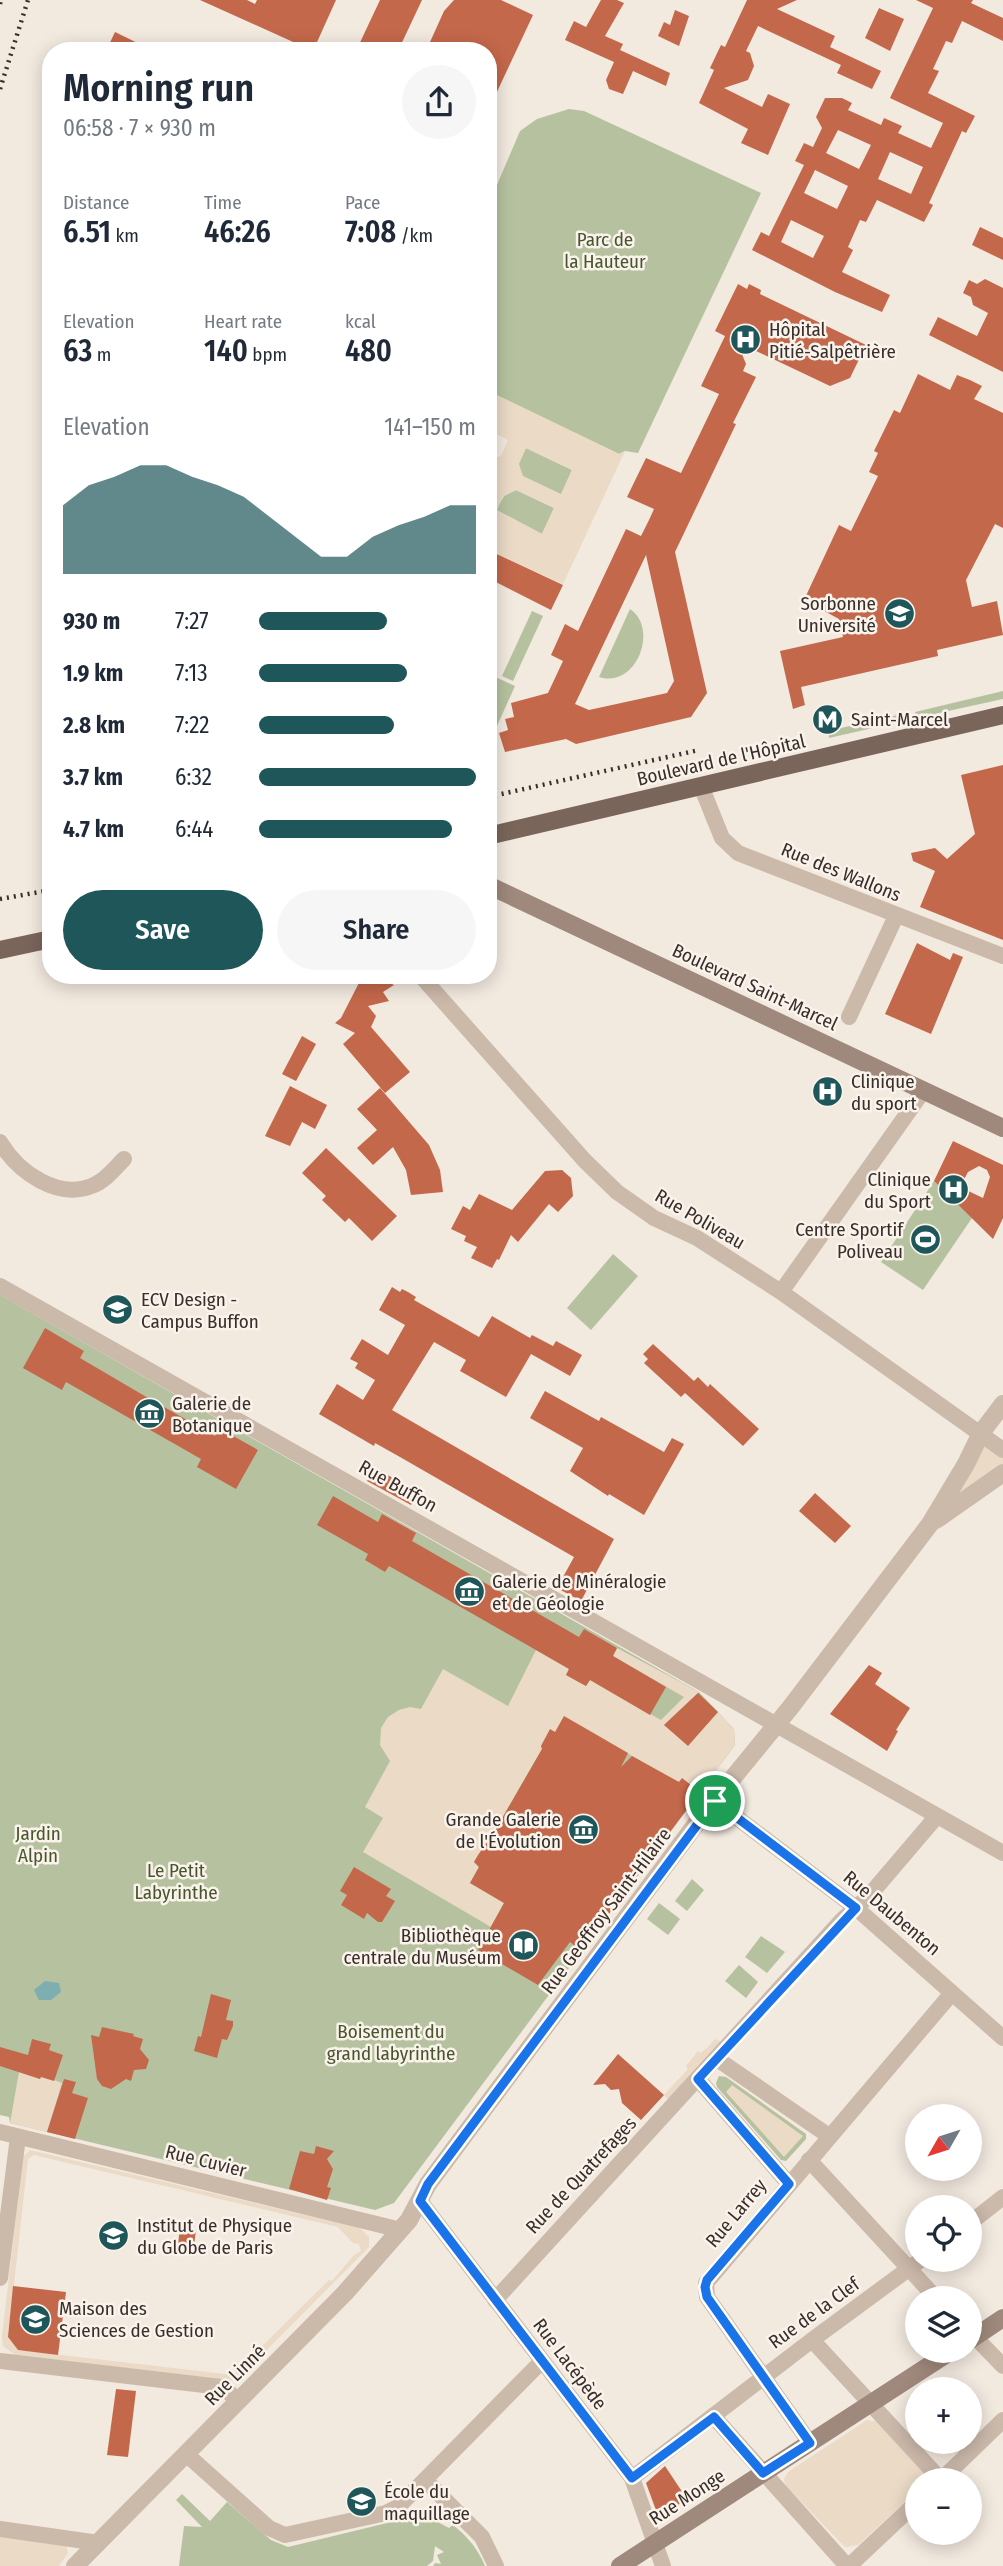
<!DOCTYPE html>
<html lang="en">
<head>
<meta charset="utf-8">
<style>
	:root { --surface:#fff; --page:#f6f6f7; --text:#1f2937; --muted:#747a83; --accent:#1f565a }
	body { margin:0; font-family:"Fira Sans Condensed",sans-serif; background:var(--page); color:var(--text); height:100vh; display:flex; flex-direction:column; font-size:26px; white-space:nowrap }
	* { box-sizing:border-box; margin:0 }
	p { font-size:23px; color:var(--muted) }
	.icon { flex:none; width:38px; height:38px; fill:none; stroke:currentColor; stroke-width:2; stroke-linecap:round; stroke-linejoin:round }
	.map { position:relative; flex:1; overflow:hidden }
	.details { position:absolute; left:42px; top:42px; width:455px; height:942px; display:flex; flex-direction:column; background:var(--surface); border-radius:28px; box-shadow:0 4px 18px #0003 }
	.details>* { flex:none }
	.needle { width:46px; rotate:231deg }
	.tools { position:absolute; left:905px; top:2104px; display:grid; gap:14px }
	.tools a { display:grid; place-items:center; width:77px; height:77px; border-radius:50%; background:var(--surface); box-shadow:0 4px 18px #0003; font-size:35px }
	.pin { position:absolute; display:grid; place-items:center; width:60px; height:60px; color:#fff; margin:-30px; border:4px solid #fff; border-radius:50%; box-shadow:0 2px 7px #0007 }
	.round { display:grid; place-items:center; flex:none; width:74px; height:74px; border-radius:37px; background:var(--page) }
	.head { display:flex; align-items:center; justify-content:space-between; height:119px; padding:0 21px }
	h1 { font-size:38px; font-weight:600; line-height:52px }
	.stats { display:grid; grid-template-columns:repeat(3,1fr); gap:10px; height:119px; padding:7px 21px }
	.stats div { display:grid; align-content:center }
	.stats b { font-size:30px; font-weight:600 }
	.stats small { font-size:19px; font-weight:400 }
	.stats p { font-size:19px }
	.chart { height:196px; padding:14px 21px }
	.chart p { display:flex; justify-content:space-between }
	.chart svg { width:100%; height:126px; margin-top:7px; fill:var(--accent); opacity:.7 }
	.button { display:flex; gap:14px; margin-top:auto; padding:14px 21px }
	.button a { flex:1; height:80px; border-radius:42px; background:var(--accent); color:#fff; font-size:28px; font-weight:600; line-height:80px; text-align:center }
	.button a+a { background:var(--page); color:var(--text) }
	ul { padding:0 21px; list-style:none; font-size:23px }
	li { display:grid; grid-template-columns:112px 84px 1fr; align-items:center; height:52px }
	li i { height:18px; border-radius:9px; background:var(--accent) }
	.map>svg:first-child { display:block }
	.green { fill:#b6c29f }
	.plaza { fill:#eadac6; fill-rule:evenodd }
	.water { fill:#7eaeaf }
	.building { fill:#c4684b; fill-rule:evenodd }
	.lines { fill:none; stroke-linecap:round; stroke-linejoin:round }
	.minor { stroke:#cbb9aa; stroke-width:16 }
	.tertiary { stroke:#cbb9aa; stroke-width:18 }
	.secondary { stroke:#9f887c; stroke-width:18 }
	.primary { stroke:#7a655b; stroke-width:18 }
	.rail { stroke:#382e2a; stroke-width:4.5; stroke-dasharray:2 5; stroke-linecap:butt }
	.route-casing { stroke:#fff; stroke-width:14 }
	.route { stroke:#1a73e8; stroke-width:9 }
	.labels { text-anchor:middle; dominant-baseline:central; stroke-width:5; stroke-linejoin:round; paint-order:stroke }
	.park-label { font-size:19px; fill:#48562e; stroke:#faf3eb }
	.poi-label { font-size:19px; fill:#382e2a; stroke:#faf3eb; text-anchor:start }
	.street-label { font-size:19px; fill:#382e2a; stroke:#faf3eb }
</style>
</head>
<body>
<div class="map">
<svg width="1003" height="2566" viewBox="0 0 1003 2566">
	<rect width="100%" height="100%" fill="#f2e9df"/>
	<path class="green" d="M569,109L584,111L761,193L638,453L625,451L619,454L488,391V206L520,131L537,119Z
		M526,448L572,470L561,495L522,476L518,464Z
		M516,490L554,508L542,534L496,510L504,496Z
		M630,609C659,628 637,689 599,677Z
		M532,611L543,616L513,681L502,676Z
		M491,675L515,686L488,746V681Z
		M1003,691V699L916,718L915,712Z
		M906,713L908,720L829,738L828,731Z
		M934,1181L972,1218L923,1290L881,1262Z
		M613,1254L638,1276L591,1330L567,1308Z
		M0,1295L699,1692L734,1729L735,1745L394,2203L375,2210L10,2123L9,2117L0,2115Z
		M692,1879L704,1890L687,1911L675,1901Z
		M659,1903L680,1919L668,1935L647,1919Z
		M761,1936L785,1952L767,1973L745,1957Z
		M739,1965L758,1982L746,1998L725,1981Z
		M719,2076L726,2077L806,2134V2139L786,2161L781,2160L717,2087L716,2083Z
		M182,2494L210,2521L227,2502L271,2540L288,2547L416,2516L434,2515V2520L449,2528L453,2525C467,2536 478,2549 485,2566H433L435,2563L441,2564L437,2555L444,2552L435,2546L433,2561L427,2566H179L184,2526L202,2527L176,2500Z"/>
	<path class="plaza" d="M488,391L619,454L625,451L563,584L488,550V460L501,456L508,440L491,431L488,435ZM526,448L572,470L561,494L523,476L519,464ZM516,490L554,508L542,534L497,510L503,496Z
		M984,1444L1003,1456V1464L954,1504L949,1500Z
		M617,1648L699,1692L664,1725L688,1745L718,1712L734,1729L735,1745L700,1792L682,1779L679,1782L663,1774L581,1726L555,1732L550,1730L541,1746L542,1749L493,1834L474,1862L479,1867L470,1883L504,1903L491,1927L363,1852L383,1818L365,1807L390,1761L380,1745L381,1728L388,1717L399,1710L410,1707L421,1709L443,1669L508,1706L536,1650L569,1669L566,1675L575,1680L586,1686L590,1680L661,1720L684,1697L613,1656Z
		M715,2039L722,2042L669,2101L664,2095L688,2069L686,2066L698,2051L700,2053L707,2048Z
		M19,2072L40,2079L41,2075L62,2083L47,2132L10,2123Z
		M732,2085L803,2136L784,2157L726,2092Z
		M30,2150L360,2228L369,2237V2247L236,2381L15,2355L3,2346L2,2336L23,2157ZM34,2155L338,2227L353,2243L359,2244L361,2251L354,2255L332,2281L329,2280L233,2375L18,2350L8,2337L28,2159Z
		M867,2420L878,2422L924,2472L926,2480H917V2491L858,2545L845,2547L786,2486L784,2479L788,2472Z
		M0,2533L66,2542L68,2553L59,2566H0Z"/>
	<path class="water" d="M45,1981L59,1983L61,1992L51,2000H39L34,1990Z"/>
	<path class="building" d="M200,0H247L255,4L257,0H336L313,51Z
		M380,0H422L398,51H356Z
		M454,0H501L533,15L488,111V51H426L444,11Z
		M601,0H617L624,3L605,36L623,44L620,50L670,73L666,86L633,71L623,94L609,89L606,80L614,62L565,40L574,21L586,27Z
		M747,0H797L777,9L835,36L830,47L881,71L872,89L837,73L841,65L758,26L746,51L750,53L754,66L748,80L724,88L762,107L768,94L790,104L768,155L741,143L748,129L699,103L714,70L710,68L721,45L725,47Z
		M916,0H973L971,3L1003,18V41L962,21L952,43L946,41L933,69L939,71L928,93L975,116L966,133L962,131L929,203L933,205L924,222L877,200L866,222L860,220L848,247L853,250L842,272L890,295L882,312L835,292L752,250L761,232L769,236L804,165L795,161L804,143L813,147L822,128L816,117L825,98H842L852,103L848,110L881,125L884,118L902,126L898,133L931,148L943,123L890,98L933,8ZM838,130L871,145L859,169L826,153ZM890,152L923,167L911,194L878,179ZM815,170L848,186L837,209L804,193ZM791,220L824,236L813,258L781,242Z
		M879,8L904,19L890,51L865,38Z
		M675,10L689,16L679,46L658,36L664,22L670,25Z
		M115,32L154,51H106Z
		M980,227L1003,238V260L972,245Z
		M985,279L1003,288V372L929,335L938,317L977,336L988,313L973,305L971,297L963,293L969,280L977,284Z
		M738,284L747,289L749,284L761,290L760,294L866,345L850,378L830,386L737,342L746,364L743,371L756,377L733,423L736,424L675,552L707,693L691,717L576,744L566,739L505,752L499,733L508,730L505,719L514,717L511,703L548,693L563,661L551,655L565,624L578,631L626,529L641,536L649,520L654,509L627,497L646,458L681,473L719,394L701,386L725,336L715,331ZM646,555L674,681L667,693L589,710L575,704Z
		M918,374L950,390L957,375L970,380L982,386L974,399L1003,413V528L995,524L966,580L972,607L997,601L1003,635L937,650L938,656L801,687L805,705L793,709L780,651L843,637L839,619L804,600L839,525L851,531L878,476L869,472L878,453L874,451L894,410L900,413Z
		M488,550L563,585L551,610L488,578Z
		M1003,765V940L920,907L935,871L913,861L911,853L935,848L947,859L975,834L961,775Z
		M917,943L950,960L953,953L963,957L931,1034L885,1014Z
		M363,975H373L394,985L383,992L389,1001L368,1006L376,1016L371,1027L410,1072L385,1093L343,1044L355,1033L335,1023L341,1018Z
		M302,1036L316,1044L296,1081L282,1074Z
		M290,1086L327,1105L315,1129L302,1122L290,1146L265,1136Z
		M380,1088L429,1145L440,1170L443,1192L411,1195L406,1170L393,1147L373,1165L357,1148L377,1130L357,1109Z
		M953,1141L1003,1165V1218L993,1239L934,1181ZM979,1166L987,1170L990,1177L983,1198L960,1187L968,1172Z
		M326,1148L397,1216L372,1241L349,1218L345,1222L322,1200L326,1196L302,1173Z
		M562,1170L571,1178L573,1196L558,1212L549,1204L518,1242L511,1235L499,1260L497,1259L492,1268L471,1258L477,1247L464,1241L466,1236L451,1229L463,1206L470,1210L479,1194L512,1210L545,1171Z
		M392,1287L400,1292L402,1289L408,1292L416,1297L414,1300L479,1337L492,1316L530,1338L532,1335L553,1346L556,1341L582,1355L570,1376L531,1354L506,1397L460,1371L466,1360L434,1342L392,1410L614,1539L581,1601L557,1588L574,1557L400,1457L375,1443L374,1446L319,1414L337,1384L363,1400L375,1380L355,1368L358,1363L350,1359L362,1339L388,1355L405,1325L379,1310Z
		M45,1328L84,1351L80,1358L143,1395L215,1436L219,1428L258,1450L236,1489L197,1467L201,1459L66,1382L62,1390L23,1368Z
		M653,1344L694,1381L698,1377L708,1387L710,1384L759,1429L743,1446L685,1393L681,1397L644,1363L648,1359L643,1354Z
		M545,1391L599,1421L601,1417L664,1452L672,1438L684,1444L644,1515L609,1494L608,1496L570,1471L583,1448L530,1418Z
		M375,1468L418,1492L411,1505L367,1481Z
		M815,1493L851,1526L835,1543L799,1511Z
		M333,1496L378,1522L382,1514L416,1533L412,1541L579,1637L584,1629L617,1648L613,1656L666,1687L650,1715L590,1680L586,1686L575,1680L566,1675L569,1669L389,1566L385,1572L365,1560L368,1554L317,1525Z
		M869,1665L882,1673L875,1684L910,1708L896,1730L898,1731L887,1751L830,1714Z
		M698,1693L718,1712L688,1746L664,1725Z
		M564,1716L628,1753L621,1767L632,1756L679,1782L682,1778L700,1792L581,1951L570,1942L538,1985L478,1950L504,1903L470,1883L479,1867L474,1862L478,1855L493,1834L542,1749L541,1746L550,1729L555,1732Z
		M354,1867L391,1889L386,1896L395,1901L382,1922H378L367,1913L364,1919L341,1905L347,1895L340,1891Z
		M211,1994L231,2000L226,2020L233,2021V2026L227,2040L222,2039L217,2058L194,2051L198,2036L201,2037Z
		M102,2027L134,2034L133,2036L143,2039L140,2049L149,2060L146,2069L134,2070L131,2081L126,2079L111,2089L102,2086L97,2079L91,2035L99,2037Z
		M32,2039L51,2044L49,2050L63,2055L54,2081L41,2077L40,2079L0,2066V2047L28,2055Z
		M618,2054L664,2095L641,2120L622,2103L619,2089L611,2090L605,2084L593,2085Z
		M64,2079L76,2082L72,2093L88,2098L75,2139L47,2132Z
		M316,2146L334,2151L327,2159L333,2169L327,2187L331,2188L327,2200L289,2189L300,2151L314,2154Z
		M180,2228L196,2230L193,2254L177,2252Z
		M13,2286L66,2292L58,2355L18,2350L8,2337Z
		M116,2389L136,2391L128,2457L107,2455Z
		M665,2466L687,2499L663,2515L657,2513L646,2483Z"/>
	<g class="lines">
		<path class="minor" d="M701,786L722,838L738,853L1003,956
			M420,975L585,1161L617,1192L654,1218L697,1238L781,1292L1003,1450
			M849,1017L896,916
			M0,1142C18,1172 58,1201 94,1185C106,1180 115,1168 124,1159
			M0,1286L1003,1853
			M781,1292L924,1090
			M715,1801L856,1908L1003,2038
			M717,2059L829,2136
			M698,2079L789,2184
			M0,2132L401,2230
			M809,2160L936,2298
			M420,2201L632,2478L663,2566
			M970,2223L1003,2197
			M0,2278L18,2137
			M495,2300L843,1919L868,1897L937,1816
			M970,2332L1003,2366
			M812,2340L941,2480L1003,2420
			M0,2361L221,2387L239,2400
			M714,2417L847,2566
			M810,2443L707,2297L706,2283L952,1993
			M186,2454L269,2528L285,2535L386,2513L398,2507L541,2362
			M632,2478L812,2340L922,2259
			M425,2480L482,2537L496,2566
			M0,2529L99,2543
			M849,2566L917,2502"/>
		<path class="tertiary" d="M936,1520L1003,1473
			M75,2566L345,2293L409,2220L428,2184L705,1812L790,1708L930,1524L966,1464L981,1433L1003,1404"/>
		<path class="secondary" d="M488,885L1003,1128
			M970,2340L1003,2318
			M620,2566L953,2350"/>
		<path class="primary" d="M488,836L1003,715
			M0,950L51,939"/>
		<path class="rail" d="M0,4L1,0
			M0,89L28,0
			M488,797L699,750
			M0,899L51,890"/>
	</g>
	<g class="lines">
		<defs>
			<path id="route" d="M715,1801L856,1908L698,2079L789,2184L707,2280L705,2287L707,2297L810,2443L763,2473L714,2417L632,2478L420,2201L428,2184Z"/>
		</defs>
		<use href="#route" class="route-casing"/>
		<use href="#route" class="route"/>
	</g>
	<defs>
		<symbol id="hospital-disc" viewBox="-11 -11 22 22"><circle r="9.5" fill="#1f565a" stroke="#faf3eb"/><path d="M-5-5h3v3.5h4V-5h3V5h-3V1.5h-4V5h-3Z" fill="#fff"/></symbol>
		<symbol id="university-disc" viewBox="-11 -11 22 22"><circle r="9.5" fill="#1f565a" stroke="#faf3eb"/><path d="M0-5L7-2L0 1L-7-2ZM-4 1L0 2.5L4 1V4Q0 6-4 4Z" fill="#fff"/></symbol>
		<symbol id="metro-disc" viewBox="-11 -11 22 22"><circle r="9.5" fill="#1f565a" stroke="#faf3eb"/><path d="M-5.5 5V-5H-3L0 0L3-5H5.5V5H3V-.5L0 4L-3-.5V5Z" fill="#fff"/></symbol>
		<symbol id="stadium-disc" viewBox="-11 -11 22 22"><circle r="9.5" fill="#1f565a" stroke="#faf3eb"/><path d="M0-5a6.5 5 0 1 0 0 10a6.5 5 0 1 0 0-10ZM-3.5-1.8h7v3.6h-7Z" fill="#fff"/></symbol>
		<symbol id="museum-disc" viewBox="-11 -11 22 22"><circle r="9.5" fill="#1f565a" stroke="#faf3eb"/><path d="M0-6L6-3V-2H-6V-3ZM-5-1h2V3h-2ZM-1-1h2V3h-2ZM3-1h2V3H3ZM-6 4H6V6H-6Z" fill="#fff"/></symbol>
		<symbol id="library-disc" viewBox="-11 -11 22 22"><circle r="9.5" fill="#1f565a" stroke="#faf3eb"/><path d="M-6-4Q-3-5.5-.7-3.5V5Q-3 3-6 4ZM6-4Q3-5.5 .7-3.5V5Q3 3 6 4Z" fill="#fff"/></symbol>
	</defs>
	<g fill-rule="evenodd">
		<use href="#hospital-disc" x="728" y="322" width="35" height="35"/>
		<use href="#university-disc" x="882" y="596" width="35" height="35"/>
		<use href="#metro-disc" x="810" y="702" width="35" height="35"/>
		<use href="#hospital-disc" x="810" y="1074" width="35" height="35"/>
		<use href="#hospital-disc" x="936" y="1172" width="35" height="35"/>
		<use href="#stadium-disc" x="908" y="1222" width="35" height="35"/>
		<use href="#university-disc" x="100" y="1292" width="35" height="35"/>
		<use href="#museum-disc" x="132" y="1396" width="35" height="35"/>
		<use href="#museum-disc" x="452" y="1574" width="35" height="35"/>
		<use href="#museum-disc" x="566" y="1812" width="35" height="35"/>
		<use href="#library-disc" x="506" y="1928" width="35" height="35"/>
		<use href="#university-disc" x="96" y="2218" width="35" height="35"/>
		<use href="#university-disc" x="18" y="2302" width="35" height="35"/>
		<use href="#university-disc" x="344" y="2484" width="35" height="35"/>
	</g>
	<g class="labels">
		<g class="park-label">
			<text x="605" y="239">Parc de<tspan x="605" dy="22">la Hauteur</tspan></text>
			<text x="38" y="1833">Jardin<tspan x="38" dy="22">Alpin</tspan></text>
			<text x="176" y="1870">Le Petit<tspan x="176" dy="22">Labyrinthe</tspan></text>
			<text x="391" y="2031">Boisement du<tspan x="391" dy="22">grand labyrinthe</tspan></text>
		</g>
		<g class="poi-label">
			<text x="769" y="329">Hôpital<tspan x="769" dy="22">Pitié-Salpêtrière</tspan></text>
			<text x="876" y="603" text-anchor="end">Sorbonne<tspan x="876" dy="22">Université</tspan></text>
			<text x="851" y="719">Saint-Marcel</text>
			<text x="851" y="1081">Clinique<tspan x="851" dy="22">du sport</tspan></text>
			<text x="931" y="1179" text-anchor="end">Clinique<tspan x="931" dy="22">du Sport</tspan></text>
			<text x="903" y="1229" text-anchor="end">Centre Sportif<tspan x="903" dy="22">Poliveau</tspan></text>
			<text x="141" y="1299">ECV Design -<tspan x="141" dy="22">Campus Buffon</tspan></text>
			<text x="172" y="1403">Galerie de<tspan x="172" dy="22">Botanique</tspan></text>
			<text x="492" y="1581">Galerie de Minéralogie<tspan x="492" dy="22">et de Géologie</tspan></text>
			<text x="561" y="1819" text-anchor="end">Grande Galerie<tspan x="561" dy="22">de l'Évolution</tspan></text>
			<text x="501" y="1935" text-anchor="end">Bibliothèque<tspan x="501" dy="22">centrale du Muséum</tspan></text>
			<text x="137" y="2225">Institut de Physique<tspan x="137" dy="22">du Globe de Paris</tspan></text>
			<text x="59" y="2308">Maison des<tspan x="59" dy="22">Sciences de Gestion</tspan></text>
			<text x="384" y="2491">École du<tspan x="384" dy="22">maquillage</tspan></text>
		</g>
		<g class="street-label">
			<text transform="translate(721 760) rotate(-13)">Boulevard de l'Hôpital</text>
			<text transform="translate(841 872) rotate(22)">Rue des Wallons</text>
			<text transform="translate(755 987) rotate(25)">Boulevard Saint-Marcel</text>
			<text transform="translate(700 1219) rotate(30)">Rue Poliveau</text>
			<text transform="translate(398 1486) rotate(29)">Rue Buffon</text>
			<text transform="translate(606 1911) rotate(-53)">Rue Geoffroy Saint-Hilaire</text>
			<text transform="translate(892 1913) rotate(40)">Rue Daubenton</text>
			<text transform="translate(206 2161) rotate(14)">Rue Cuvier</text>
			<text transform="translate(581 2175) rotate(-47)">Rue de Quatrefages</text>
			<text transform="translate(736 2213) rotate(-50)">Rue Larrey</text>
			<text transform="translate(814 2313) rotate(-36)">Rue de la Clef</text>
			<text transform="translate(570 2364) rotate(53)">Rue Lacépède</text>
			<text transform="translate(235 2375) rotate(-45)">Rue Linné</text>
			<text transform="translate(687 2497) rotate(-33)">Rue Monge</text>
		</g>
	</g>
</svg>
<div class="tools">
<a><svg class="needle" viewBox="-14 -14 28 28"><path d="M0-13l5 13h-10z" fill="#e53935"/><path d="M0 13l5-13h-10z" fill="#747a83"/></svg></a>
<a><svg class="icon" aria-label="locate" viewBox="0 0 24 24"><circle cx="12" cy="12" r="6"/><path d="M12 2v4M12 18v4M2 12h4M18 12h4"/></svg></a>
<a><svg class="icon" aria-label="layers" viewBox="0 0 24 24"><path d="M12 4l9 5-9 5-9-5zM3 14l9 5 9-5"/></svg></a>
<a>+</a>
<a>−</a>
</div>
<div class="pin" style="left:715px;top:1801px;background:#1e9e55"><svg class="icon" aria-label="arrive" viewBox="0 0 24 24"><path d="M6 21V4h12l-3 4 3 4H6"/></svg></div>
<section class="details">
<div class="head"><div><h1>Morning run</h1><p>06:58 · 7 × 930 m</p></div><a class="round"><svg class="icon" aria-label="share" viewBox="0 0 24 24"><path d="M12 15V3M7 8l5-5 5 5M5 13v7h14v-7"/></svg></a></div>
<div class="stats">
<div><p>Distance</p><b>6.51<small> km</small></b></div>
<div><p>Time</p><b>46:26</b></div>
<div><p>Pace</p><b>7:08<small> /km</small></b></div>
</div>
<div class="stats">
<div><p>Elevation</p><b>63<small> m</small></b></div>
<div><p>Heart rate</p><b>140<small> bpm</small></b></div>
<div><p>kcal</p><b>480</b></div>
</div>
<div class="chart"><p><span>Elevation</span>141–150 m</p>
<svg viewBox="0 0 160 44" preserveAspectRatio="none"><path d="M0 44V20L10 13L20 10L30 6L40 6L50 10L60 13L70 17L80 24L90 31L100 38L110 38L120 31L130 27L140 24L150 20L160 20V44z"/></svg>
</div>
<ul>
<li><b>930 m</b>7:27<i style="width:59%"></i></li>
<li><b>1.9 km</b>7:13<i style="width:68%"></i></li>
<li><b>2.8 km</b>7:22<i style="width:62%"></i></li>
<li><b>3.7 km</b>6:32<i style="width:100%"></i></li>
<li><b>4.7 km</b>6:44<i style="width:89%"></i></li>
</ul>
<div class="button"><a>Save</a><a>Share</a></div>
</section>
</div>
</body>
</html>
